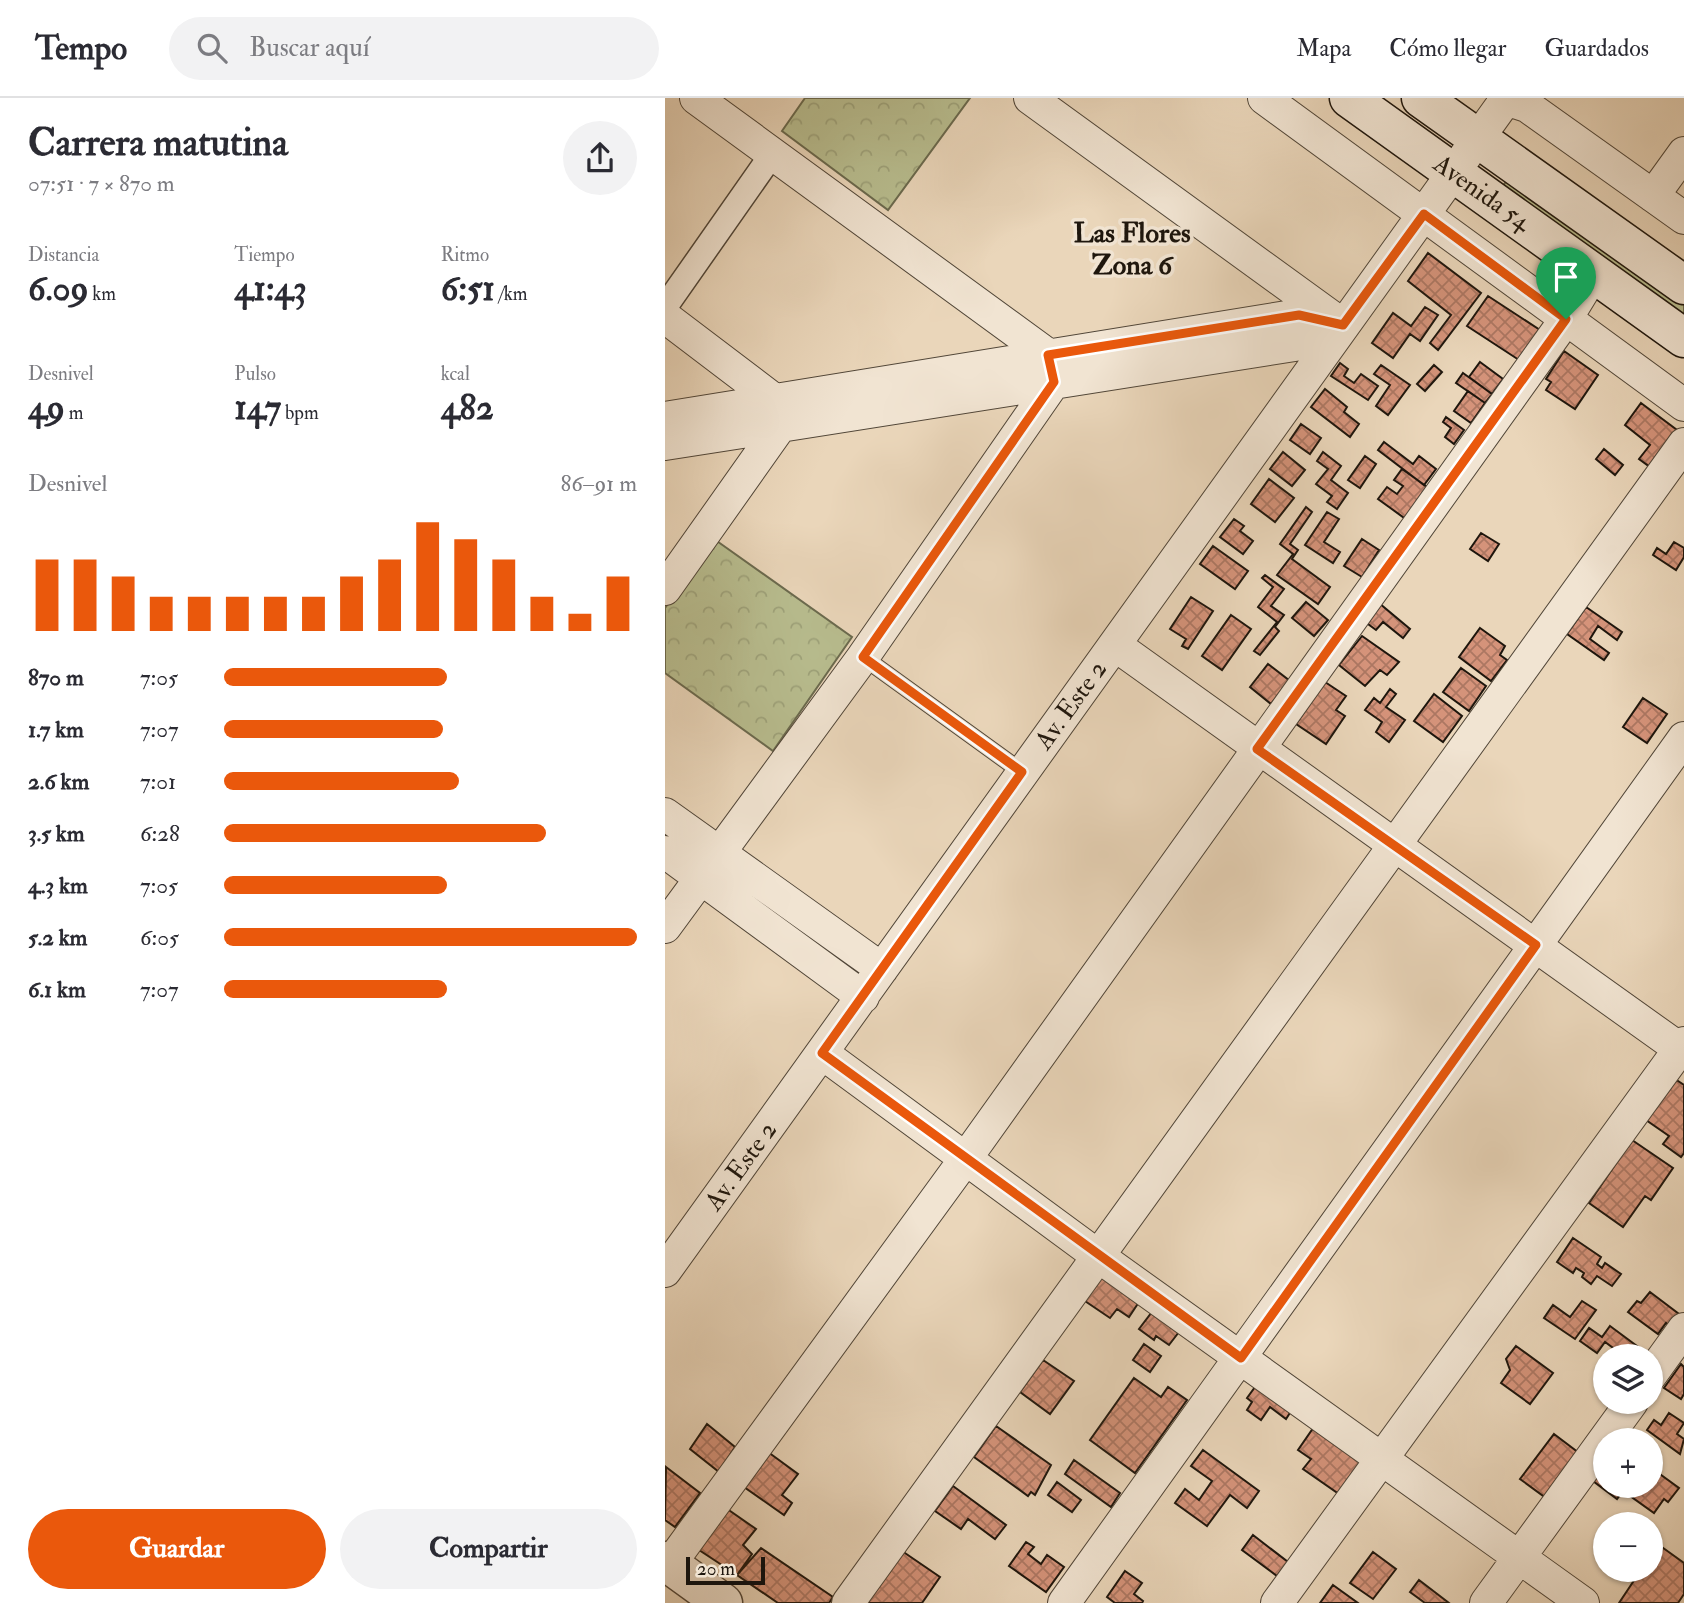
<!DOCTYPE html>
<html lang="es">
<head>
<meta charset="utf-8">
<style>
	:root { --surface:#fff; --page:#f2f2f3; --text:#2b2b33; --muted:#7c7c81; --line:#e1e1e2; --accent:#ea580c }
	body { margin:0; font-family:"IM FELL Double Pica",serif; background:var(--page); color:var(--text); height:100vh; display:flex; flex-direction:column; font-size:26px; white-space:nowrap }
	* { box-sizing:border-box; margin:0 }
	p { font-size:23px; color:var(--muted) }
	.icon { flex:none; width:38px; height:38px; fill:none; stroke:currentColor; stroke-width:2; stroke-linecap:round; stroke-linejoin:round }
	.map { position:relative; flex:1; overflow:hidden }
	.details { display:flex; flex-direction:column; background:var(--surface); width:665px }
	.details>* { flex:none }
	.tools { position:absolute; left:928px; top:1246px; display:grid; gap:14px }
	.tools a { display:grid; place-items:center; width:70px; height:70px; border-radius:50%; background:var(--surface); box-shadow:0 2px 5px #0004; font-size:35px }
	.scale { position:absolute; left:21px; bottom:18px; width:79px; box-sizing:border-box; padding-left:7px; border:4px solid #1e160d; border-top:0; font-size:19px; line-height:24px; white-space:nowrap; color:#1e160d; -webkit-text-stroke:5px #f1e4d2; paint-order:stroke }
	.pin { position:absolute; display:grid; place-items:center; width:60px; height:60px; color:#fff; margin:-72px -30px; border-radius:50% 50% 50% 0; rotate:-45deg; box-shadow:0 0 7px #0007 }
	.pin .icon { rotate:45deg }
	.round { display:grid; place-items:center; flex:none; width:74px; height:74px; border-radius:37px; background:var(--page) }
	.overview { display:flex; align-items:center; justify-content:space-between; height:119px; padding:0 28px }
	h1 { font-size:38px; font-weight:700; line-height:52px }
	.stats { display:grid; grid-template-columns:repeat(3,1fr); gap:10px; height:119px; padding:7px 28px }
	.stats div { display:grid; align-content:center }
	.stats b { font-size:35px; font-weight:700 }
	.stats small { font-size:19px; font-weight:400 }
	.stats p { font-size:19px }
	.chart { height:196px; padding:14px 28px }
	.chart p { display:flex; justify-content:space-between }
	.chart svg { width:100%; height:126px; margin-top:7px; stroke:var(--accent); stroke-width:6 }
	.action { display:flex; gap:14px; margin-top:auto; padding:14px 28px }
	.action a { flex:1; height:80px; border-radius:42px; background:var(--accent); color:#fff; font-size:28px; font-weight:700; line-height:80px; text-align:center }
	.action a+a { background:var(--page); color:var(--text) }
	ul { padding:0 28px; list-style:none; font-size:23px }
	li { display:grid; grid-template-columns:112px 84px 1fr; align-items:center; height:52px }
	li i { height:18px; border-radius:9px; background:var(--accent) }
	header { display:flex; align-items:center; gap:42px; box-sizing:border-box; height:98px; padding:0 35px; background:var(--surface); border-bottom:2px solid var(--line) }
	header strong { font-size:33px }
	nav { display:flex; gap:38px; margin-inline-start:auto; font-size:24px }
	.search { width:490px; height:63px; background:var(--page); display:flex; align-items:center; gap:18px; box-sizing:border-box; padding:0 24px; border-radius:38px; color:var(--muted); font-size:26px }
	main { display:flex; flex:1; min-height:0 }
	.map>svg:first-child { display:block }
	.green { fill:#b8bd8f; stroke:#6b6a4e; stroke-width:2 }
	.park { fill:url(#park-crowns); stroke:#6b6a4e; stroke-width:2 }
	.building { fill:url(#building-cross-hatch); stroke:#1e160d; stroke-width:2 }
	.lines { fill:none; stroke-linecap:round; stroke-linejoin:round }
	.service-casing { stroke:#514638; stroke-width:18 }
	.pedestrian-casing { stroke:#514638; stroke-width:27 }
	.minor-casing { stroke:#514638; stroke-width:34 }
	.tertiary-casing { stroke:#514638; stroke-width:41 }
	.secondary-casing { stroke:#1e160d; stroke-width:41 }
	.service { stroke:#f1e4d2; stroke-width:16 }
	.pedestrian { stroke:#f1e4d2; stroke-width:24 }
	.minor { stroke:#f1e4d2; stroke-width:32 }
	.tertiary { stroke:#f1e4d2; stroke-width:38 }
	.secondary { stroke:#f1e4d2; stroke-width:38 }
	.route-casing { stroke:#fff; stroke-width:14 }
	.route { stroke:#ea580c; stroke-width:9 }
	.labels { text-anchor:middle; dominant-baseline:central; stroke-width:7; stroke-linejoin:round; paint-order:stroke }
	.street-label { font-size:26px; fill:#1e160d; stroke:#f1e4d2 }
	.neighbourhood-label { font-size:28px; font-weight:bold; fill:#1e160d; stroke:#f1e4d2 }
</style>
</head>
<body>
<header>
<strong>Tempo</strong>
<div class="search"><svg class="icon" aria-label="search" viewBox="0 0 24 24"><circle cx="10" cy="10" r="6"/><path d="M15 15l6 6"/></svg>Buscar aquí</div>
<nav><a>Mapa</a><a>Cómo llegar</a><a>Guardados</a></nav>
</header>
<main>
<section class="details">
<div class="overview"><div><h1>Carrera matutina</h1><p>07:51 · 7 × 870 m</p></div><a class="round"><svg class="icon" aria-label="share" viewBox="0 0 24 24"><path d="M12 15V3M7 8l5-5 5 5M5 13v7h14v-7"/></svg></a></div>
<div class="stats">
<div><p>Distancia</p><b>6.09<small> km</small></b></div>
<div><p>Tiempo</p><b>41:43</b></div>
<div><p>Ritmo</p><b>6:51<small> /km</small></b></div>
</div>
<div class="stats">
<div><p>Desnivel</p><b>49<small> m</small></b></div>
<div><p>Pulso</p><b>147<small> bpm</small></b></div>
<div><p>kcal</p><b>482</b></div>
</div>
<div class="chart"><p><span>Desnivel</span>86–91 m</p>
<svg viewBox="0 0 160 44" preserveAspectRatio="none"><path d="M5 44V19M15 44V19M25 44V25M35 44V32M45 44V32M55 44V32M65 44V32M75 44V32M85 44V25M95 44V19M105 44V6M115 44V12M125 44V19M135 44V32M145 44V38M155 44V25"/></svg>
</div>
<ul>
<li><b>870 m</b>7:05<i style="width:54%"></i></li>
<li><b>1.7 km</b>7:07<i style="width:53%"></i></li>
<li><b>2.6 km</b>7:01<i style="width:57%"></i></li>
<li><b>3.5 km</b>6:28<i style="width:78%"></i></li>
<li><b>4.3 km</b>7:05<i style="width:54%"></i></li>
<li><b>5.2 km</b>6:05<i style="width:100%"></i></li>
<li><b>6.1 km</b>7:07<i style="width:54%"></i></li>
</ul>
<div class="action"><a>Guardar</a><a>Compartir</a></div>
</section>
<div class="map">
<svg width="1019" height="1505" viewBox="0 0 1019 1505">
	<defs>
		<pattern id="park-crowns" width="20" height="18" patternUnits="userSpaceOnUse" patternTransform="scale(1.75)"><rect width="20" height="18" fill="#b8bd8f"/><path d="M2 6a3 3 0 1 1 6 0M12 15a3 3 0 1 1 6 0" fill="none" stroke="#9ea27a"/></pattern>
		<pattern id="building-cross-hatch" width="8" height="8" patternUnits="userSpaceOnUse" patternTransform="scale(1.75)"><rect width="8" height="8" fill="#d5937a"/><path d="M0 0l8 8M0 8l8-8" fill="none" stroke="#ac7762"/></pattern>
	</defs>
	<rect width="100%" height="100%" fill="#ead6ba"/>
	<filter id="stains"><feTurbulence type="fractalNoise" baseFrequency=".00286" numOctaves="4"/><feColorMatrix values="0 0 0 0 .2 0 0 0 0 .09 0 0 0 0 .02 0 0 0 .5 -.17"/></filter>
	<radialGradient id="worn" r=".72"><stop offset=".6" stop-color="#630" stop-opacity="0"/><stop offset="1" stop-color="#630" stop-opacity=".3"/></radialGradient>
	<path class="green" d="M845,78L1019,202V223L835,92Z"/>
	<path class="park" d="M140,0H305L223,112L117,33Z
		M49,441L187,539L108,653L0,575V510Z"/>
	<path class="building" d="M763,155L816,195L773,252L765,245L786,217L743,183Z
		M823,198L875,232L854,262L802,228Z
		M760,209L773,217L755,243L745,236L728,260L707,245L728,215L746,228Z
		M899,253L933,277L910,311L881,292L886,284L881,281Z
		M815,264L838,281L827,296L804,279Z
		M675,265L683,271L679,278L689,285L696,276L713,288L703,302L666,278Z
		M716,267L745,287L723,317L711,308L725,287L709,276Z
		M769,267L777,274L760,293L752,286Z
		M798,275L827,296L820,305L791,285Z
		M660,291L682,309L679,314L694,326L685,339L646,309Z
		M803,293L820,305L806,325L789,313Z
		M976,305L1012,332L985,369L974,361L985,347L960,327Z
		M781,319L799,332L789,346L780,339L786,330L778,324Z
		M636,326L656,340L645,356L625,342Z
		M719,344L748,366L754,358L771,371L759,387L713,352Z
		M939,351L958,367L950,377L931,361Z
		M618,354L640,372L627,388L605,371Z
		M658,354L676,368L666,382L683,395L672,411L662,404L667,398L651,386L663,371L652,363Z
		M700,358L711,366L695,390L683,382Z
		M737,371L765,391L742,422L713,401L722,389L732,396L738,388L729,382Z
		M604,381L629,400L610,424L586,406Z
		M641,409L647,414L625,446L633,452L627,461L665,489L653,506L612,477L628,456L615,446Z
		M662,414L674,421L659,444L675,454L668,465L640,447Z
		M569,421L579,428L575,433L588,443L578,456L555,439Z
		M816,435L834,446L823,463L805,451Z
		M697,441L714,452L697,479L679,468Z
		M1009,444L1019,450V459L1011,472L988,457L992,450L1001,456Z
		M548,448L583,473L570,491L535,466Z
		M600,477L619,491L606,508L619,517L610,529L614,533L595,557L589,553L612,524L593,509L608,489L597,480Z
		M526,499L548,513L523,551L517,548L521,541L505,531Z
		M641,504L663,522L649,538L627,520Z
		M714,505L745,531L738,540L718,524L711,532L699,523Z
		M921,509L957,534L952,542L933,528L925,541L944,555L939,562L902,536Z
		M566,517L586,531L557,572L537,558Z
		M815,530L840,548L835,557L842,562L826,583L794,559Z
		M697,538L734,564L722,577L715,572L700,588L674,567Z
		M603,566L625,583L606,606L585,589Z
		M796,570L821,588L804,613L778,594Z
		M660,584L681,598L671,612L680,618L661,646L631,626Z
		M725,591L731,596L721,609L740,622L724,644L711,634L717,624L700,612L709,600L715,605Z
		M769,596L797,618L778,644L749,623Z
		M978,600L1002,616L982,645L958,629Z
		M1010,981L1019,987V1055L1016,1059L998,1046L1004,1038L981,1022Z
		M967,1042L1008,1070L986,1102L980,1098L958,1129L924,1105Z
		M908,1140L936,1159L932,1166L937,1170L940,1165L956,1176L947,1188L932,1178L926,1186L917,1179L919,1175L911,1170L908,1175L892,1164Z
		M437,1172L474,1204L464,1219L452,1211L445,1220L417,1201Z
		M985,1194L1014,1216L1005,1228L1001,1225L993,1236L963,1214L972,1203L976,1205Z
		M917,1203L931,1212L910,1241L879,1220L888,1207L905,1219Z
		M490,1210L517,1230L504,1247L491,1238L489,1242L474,1231Z
		M945,1228L980,1254L977,1258H959L940,1244L932,1255L915,1243L924,1230L937,1239Z
		M479,1246L496,1258L485,1274L468,1262Z
		M851,1248L888,1275L865,1306L836,1285L845,1272L841,1261Z
		M378,1262L409,1283L385,1316L355,1294Z
		M1016,1266L1019,1269V1296L1016,1301L999,1290Z
		M469,1280L496,1299L503,1289L522,1302L470,1375L425,1342Z
		M593,1285L628,1310L621,1321L605,1309L596,1322L582,1312L587,1304L582,1300Z
		M1004,1315L1019,1325L1012,1336L1019,1341L1015,1356L982,1332L989,1322L996,1327Z
		M42,1326L70,1349L54,1374L25,1351Z
		M651,1326L699,1360L674,1396L638,1371L646,1361L633,1352Z
		M331,1328L386,1367L370,1397L366,1394L363,1398L309,1359Z
		M889,1336L914,1355L881,1400L855,1381Z
		M538,1352L594,1393L582,1410L565,1397L542,1428L510,1405L520,1391L534,1402L547,1383L526,1368Z
		M103,1354L133,1376L117,1397L127,1405L119,1417L79,1389Z
		M409,1362L455,1395L446,1409L400,1376Z
		M940,1368V1388H985V1369L1014,1390L1003,1404L999,1401L989,1415L958,1393L952,1401L928,1383Z
		M1,1369L35,1395L10,1429L0,1422Z
		M392,1384L416,1402L407,1414L383,1397Z
		M288,1388L341,1427L330,1441L303,1421L296,1431L270,1413Z
		M58,1408L91,1431L78,1447L87,1456L72,1477L28,1448Z
		M588,1437L623,1464L612,1478L577,1452Z
		M361,1444L369,1449L363,1456L376,1466L382,1457L399,1469L381,1494L344,1468Z
		M994,1447L1019,1465V1496L1013,1505H954L976,1472H985V1459Z
		M96,1450L168,1499L164,1505H113L72,1477Z
		M237,1453L275,1479L257,1505H199Z
		M708,1454L731,1471L708,1501L685,1485Z
		M460,1473L477,1485L469,1496L478,1503L477,1505H450L442,1499Z
		M754,1482L784,1505H760L745,1494Z
		M668,1487L693,1505H655Z"/>
	<g class="lines">
		<defs>
			<path id="service" d="M198,559L357,674"/>
			<path id="pedestrian" d="M0,209L108,55"/>
			<path id="minor" d="M365,0L668,220
				M599,0L1019,307
				M838,0L862,8L1019,120
				M988,98L1019,55
				M0,219L108,301L116,327L0,491
				M0,320L634,217L678,227
				M0,346L668,241
				M450,547L1019,954
				M0,716L217,871
				M0,754L198,899
				M0,829L198,559L389,284L383,257L31,0
				M157,955L433,1158L918,1505
				M0,1173L842,0
				M985,1278L1019,1231
				M5,1466L301,1060L901,221L929,175
				M183,1505L1019,346
				M399,1505L1019,640
				M612,1505L1019,945
				M821,1505L967,1304"/>
			<path id="tertiary" d="M0,1463L58,1505"/>
			<path id="secondary" d="M684,0L1019,240
				M756,0L1019,187"/>
		</defs>
		<use href="#service" class="service-casing"/>
		<use href="#pedestrian" class="pedestrian-casing"/>
		<use href="#minor" class="minor-casing"/>
		<use href="#tertiary" class="tertiary-casing"/>
		<use href="#secondary" class="secondary-casing"/>
		<use href="#service" class="service"/>
		<use href="#pedestrian" class="pedestrian"/>
		<use href="#minor" class="minor"/>
		<use href="#tertiary" class="tertiary"/>
		<use href="#secondary" class="secondary"/>
	</g>
	<g class="lines">
		<defs>
			<path id="route" d="M759,116L901,221L592,651L871,847L576,1260L157,955L357,674L198,559L389,284L383,257L634,217L678,227Z"/>
		</defs>
		<use href="#route" class="route-casing"/>
		<use href="#route" class="route"/>
	</g>
	<g class="labels">
		<g class="street-label">
			<text transform="translate(817 95) rotate(35)">Avenida 54</text>
			<text transform="translate(406 607) rotate(-54)">Av. Este 2</text>
			<text transform="translate(76 1068) rotate(-54)">Av. Este 2</text>
		</g>
		<g class="neighbourhood-label">
			<text x="467" y="135">Las Flores<tspan x="467" dy="32">Zona 6</tspan></text>
		</g>
	</g>
	<rect width="100%" height="100%" filter="url(#stains)"/>
	<rect width="100%" height="100%" fill="url(#worn)"/>
</svg>
<div class="tools">
<a><svg class="icon" aria-label="layers" viewBox="0 0 24 24"><path d="M12 4l9 5-9 5-9-5zM3 14l9 5 9-5"/></svg></a>
<a>+</a>
<a>−</a>
</div>
<div class="scale">20 m</div>
<div class="pin" style="left:901px;top:221px;background:#1e9e55"><svg class="icon" aria-label="arrive" viewBox="0 0 24 24"><path d="M6 21V4h12l-3 4 3 4H6"/></svg></div>
</div>
</main>
</body>
</html>
